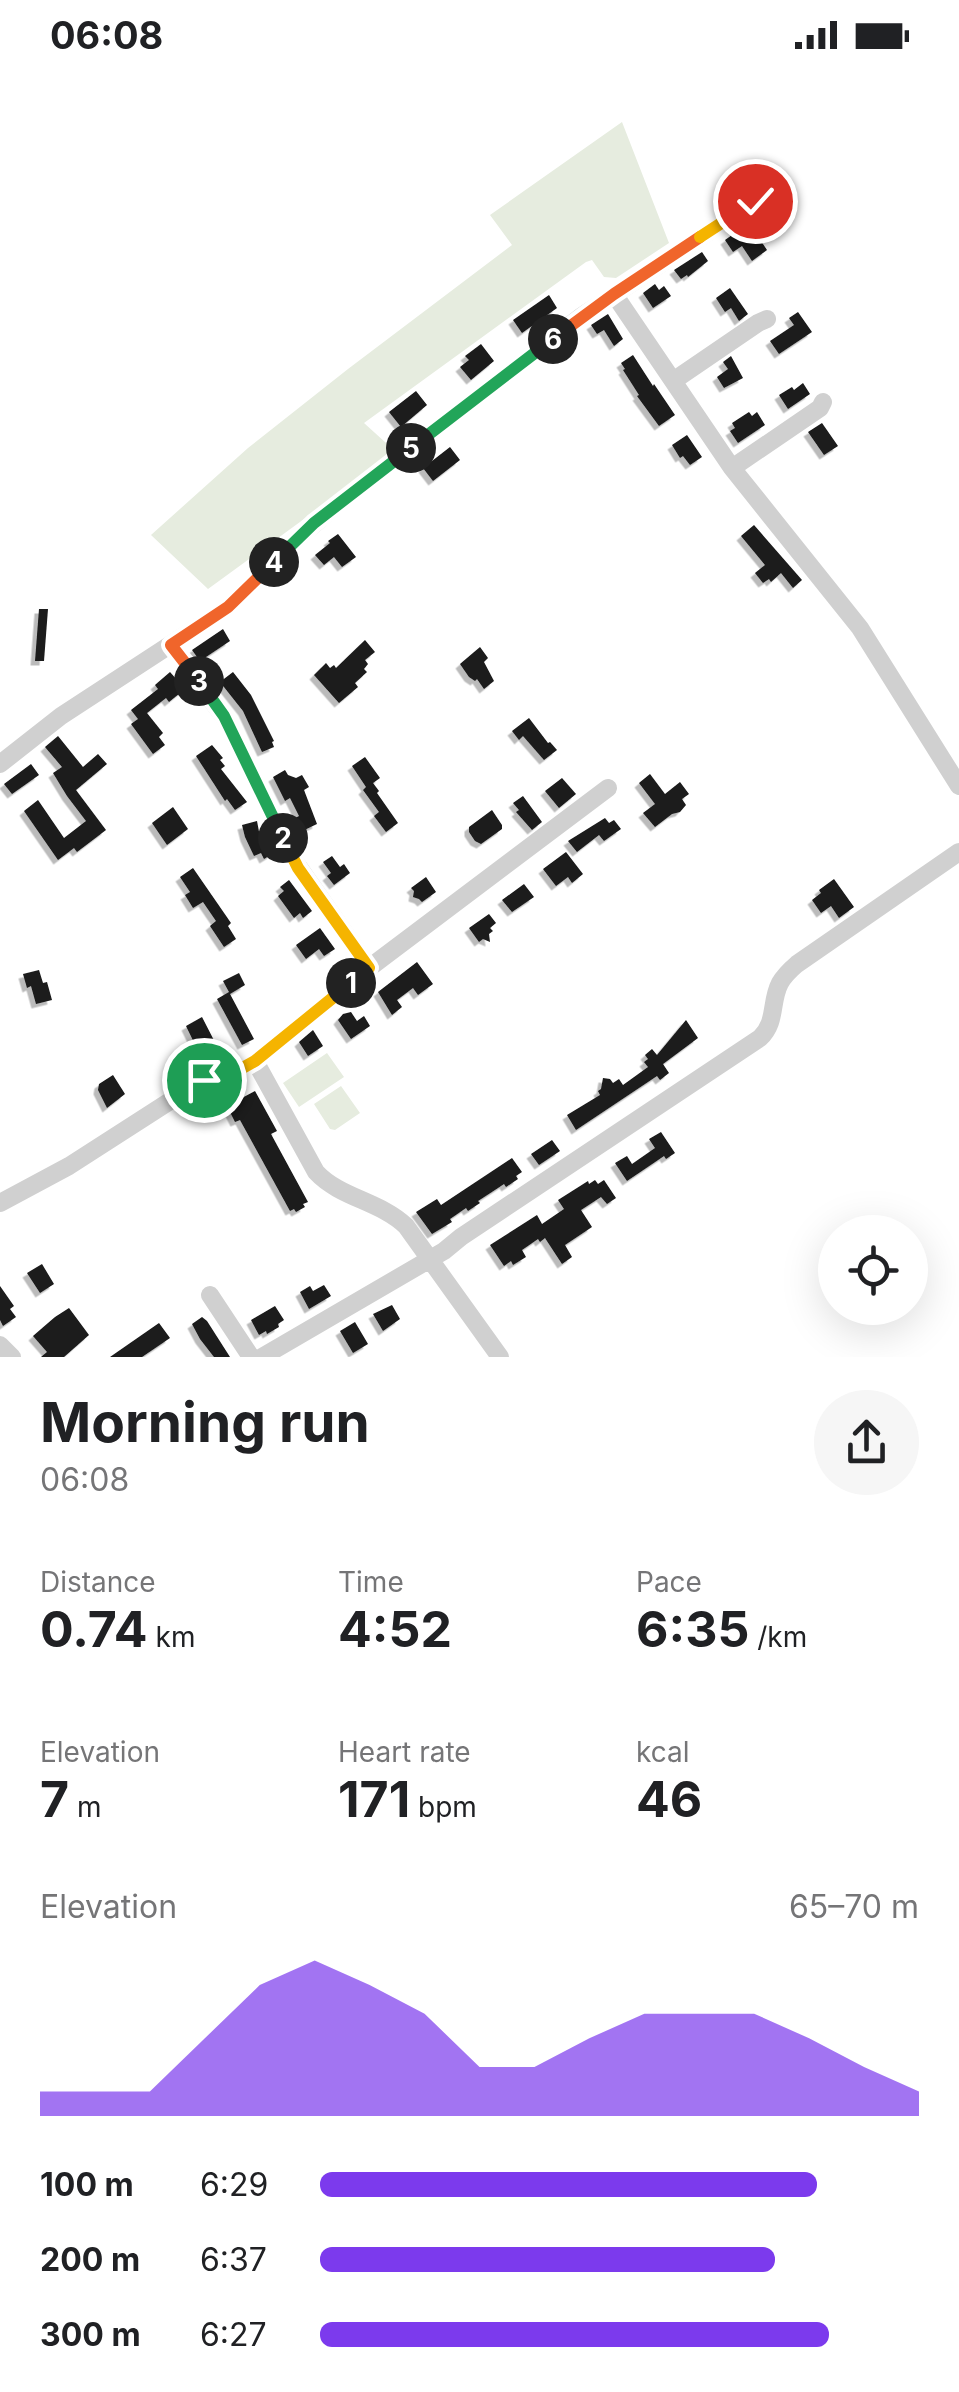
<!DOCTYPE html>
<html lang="en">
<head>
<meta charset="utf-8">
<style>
	:root { --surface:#fff; --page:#f6f6f6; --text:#202124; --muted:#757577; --accent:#7c3aed }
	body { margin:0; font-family:Inter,sans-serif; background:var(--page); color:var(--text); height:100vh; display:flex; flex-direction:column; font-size:38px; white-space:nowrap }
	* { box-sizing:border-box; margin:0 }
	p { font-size:32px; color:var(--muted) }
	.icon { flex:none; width:55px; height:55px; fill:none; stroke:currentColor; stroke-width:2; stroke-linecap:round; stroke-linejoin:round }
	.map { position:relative; height:1287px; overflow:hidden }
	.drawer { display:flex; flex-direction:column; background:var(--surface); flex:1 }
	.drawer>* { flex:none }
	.controls { position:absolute; left:818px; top:1145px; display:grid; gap:20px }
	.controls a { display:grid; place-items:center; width:110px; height:110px; border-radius:50%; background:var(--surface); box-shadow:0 10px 40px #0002; font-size:50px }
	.pin { position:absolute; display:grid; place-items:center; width:85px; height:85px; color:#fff; margin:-42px; border:5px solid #fff; border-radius:50%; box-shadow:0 2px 10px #0007 }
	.km { position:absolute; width:50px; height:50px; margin:-25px; border-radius:50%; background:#222; color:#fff; font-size:28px; line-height:50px; text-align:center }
	.round { display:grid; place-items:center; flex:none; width:105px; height:105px; border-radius:52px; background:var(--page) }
	.headline { display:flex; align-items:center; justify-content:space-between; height:170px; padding:0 40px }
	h1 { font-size:55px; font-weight:700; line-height:75px }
	.stats { display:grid; grid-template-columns:repeat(3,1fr); gap:15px; height:170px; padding:10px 40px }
	.stats div { display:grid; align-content:center }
	.stats b { font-size:50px; font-weight:700 }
	.stats small { font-size:28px; font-weight:400 }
	.stats p { font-size:28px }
	.chart { height:280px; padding:20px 40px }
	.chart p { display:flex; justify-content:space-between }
	.chart svg { width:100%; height:180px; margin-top:10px; fill:var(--accent); opacity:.7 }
	ul { padding:0 40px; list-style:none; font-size:32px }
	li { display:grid; grid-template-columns:160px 120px 1fr; align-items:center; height:75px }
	li i { height:25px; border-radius:12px; background:var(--accent) }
	.status { display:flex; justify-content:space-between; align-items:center; height:70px; padding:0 50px; background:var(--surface); direction:ltr }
	.status svg { height:28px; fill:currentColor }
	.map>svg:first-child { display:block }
	.green { fill:#e6ecdf }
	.building { fill:#1a1a1a; filter:url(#shadow) }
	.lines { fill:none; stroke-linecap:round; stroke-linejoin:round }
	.minor { stroke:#d0d0d0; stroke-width:18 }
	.split-1-casing { stroke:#fff; stroke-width:20 }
	.split-2-casing { stroke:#fff; stroke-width:20 }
	.split-3-casing { stroke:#fff; stroke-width:20 }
	.split-4-casing { stroke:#fff; stroke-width:20 }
	.split-5-casing { stroke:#fff; stroke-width:20 }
	.split-6-casing { stroke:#fff; stroke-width:20 }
	.split-7-casing { stroke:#fff; stroke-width:20 }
	.split-8-casing { stroke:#fff; stroke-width:20 }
	.split-1 { stroke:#f5b400; stroke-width:12 }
	.split-2 { stroke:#f5b400; stroke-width:12 }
	.split-3 { stroke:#22a559; stroke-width:12 }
	.split-4 { stroke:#f0652b; stroke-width:12 }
	.split-5 { stroke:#22a559; stroke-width:12 }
	.split-6 { stroke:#22a559; stroke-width:12 }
	.split-7 { stroke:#f0652b; stroke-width:12 }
	.split-8 { stroke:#f5b400; stroke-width:12 }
</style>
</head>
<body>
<div class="status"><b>06:08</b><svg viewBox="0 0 49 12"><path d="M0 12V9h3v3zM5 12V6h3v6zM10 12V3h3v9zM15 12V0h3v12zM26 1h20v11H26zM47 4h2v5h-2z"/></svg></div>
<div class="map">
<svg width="959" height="1287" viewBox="0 0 959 1287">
	<defs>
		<filter id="shadow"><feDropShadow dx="-4.5" dy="4.5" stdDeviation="0" flood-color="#0004"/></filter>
	</defs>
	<rect width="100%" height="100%" fill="#fff"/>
	<path class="green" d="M622,52L669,173L616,208L604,207L592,190L586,192L364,353L396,382L208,519L151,465L248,378L348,299L512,175L490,145Z
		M327,983L344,1007L299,1037L283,1013Z
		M341,1016L360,1043L335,1060L330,1059L314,1034Z"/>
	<path class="building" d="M749,153L767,180L752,191L742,176L733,182L725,170Z
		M702,182L708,191L688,207L687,205L681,209L674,200Z
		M655,214L659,220L664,216L671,226L653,238L643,223Z
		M730,218L748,244L739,251L731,238L725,242L716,228Z
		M549,225L557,238L522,263L513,250Z
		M798,242L812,262L779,284L770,271L794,255L789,248Z
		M608,244L623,269L614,276L604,260L597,264L591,255Z
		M481,274L494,291L471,310L460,297L469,290L465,286Z
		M633,285L653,316L654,314L675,345L659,356L637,326L639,325L623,300L625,299L621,293Z
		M731,286L743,308L724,318L717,307L728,299L723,292Z
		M803,313L810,324L788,339L779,325L792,317L794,320Z
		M416,321L427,335L401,357L389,342Z
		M749,342L752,346L757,342L765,355L738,373L730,361L735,358L732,353Z
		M822,353L838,376L824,385L808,362Z
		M687,365L702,387L690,395L683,386L680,388L672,375Z
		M450,377L460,390L433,411L423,398Z
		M754,455L802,510L793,518L781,503L771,512L769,509L763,513L755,503L765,495L741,466Z
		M338,464L356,487L342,497L334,487L324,495L315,485L330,473L328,471Z
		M39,539H48L44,591H35Z
		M223,559L230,571L200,591L192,580Z
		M365,570L375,582L365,590L368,594L364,599L367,602L355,613L358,617L339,633L314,605L326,593L330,598L334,595L336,598Z
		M480,577L488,588L484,592L494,611L484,619L477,609L475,611L469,607L460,594Z
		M170,602L185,619L169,632L166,628L147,643L163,663L159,667L165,675L153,684L131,654L138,649L131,640L158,619L155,615Z
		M233,602L251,625L274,671L272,672L274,677L262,682L243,641L220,612Z
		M529,648L548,673L550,672L557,680L544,690L523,666L519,670L512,661Z
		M58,666L83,697L98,684L107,694L76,720L106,760L77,782L74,778L58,790L24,741L38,730L64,768L86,751L67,726L53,703L62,697L45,677Z
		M212,675L223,688L220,690L225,696L221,699L247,732L235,740L227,729L225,731L196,686Z
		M365,687L380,708L373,713L379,721L377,723L398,753L386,762L374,746L379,742L363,720L366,717L352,696Z
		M31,694L39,705L12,724L4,714Z
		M285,700L288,705L296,708L302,705L309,717L304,720L317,754L298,763L292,750L299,746L290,728L285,731L273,707Z
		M650,704L665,724L680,712L689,724L682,729L686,735L680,742L672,744L655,757L643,743L655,734L639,713Z
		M562,708L576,724L559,738L545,721Z
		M523,726L542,752L532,760L516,742L519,740L513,733Z
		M173,737L188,759L167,775L152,753Z
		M492,740L502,755V759L481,774L475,771L469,762V757Z
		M605,748L609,753L614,750L621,759L604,771L599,765L577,782L568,771Z
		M257,751L260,767L263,766L272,784L264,789L261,783L254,786L245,767L242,755Z
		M566,782L583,804L572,813L568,807L556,816L543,799Z
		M332,786L340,797L344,794L350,803L334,815L327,806L331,803L323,792Z
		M193,798L231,853L228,856L236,869L224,877L210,856L216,851L203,832L193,838L185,825L190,822L180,807Z
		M426,807L436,822L422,832L419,829L413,827L414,821L411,818Z
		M834,809L854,837L839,848L831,836L821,843L812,830L821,823L819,820Z
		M289,810L312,841L303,848L300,843L294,848L278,826L284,821L280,817Z
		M524,814L534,827L512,842L502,830Z
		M489,844L496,853L490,858L493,861L489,864L490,872L483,869L479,872L469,858Z
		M320,858L335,879L324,886L319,879L306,889L296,875Z
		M417,892L433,914L418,925L413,918L397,930L402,937L392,945L378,922Z
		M39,900L43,913L47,912L52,930L36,934L31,916L27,918L23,904Z
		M239,903L245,915L230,924L254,969L242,975L217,929L229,922L223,911Z
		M351,942L357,951L364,946L370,956L351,969L338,950L343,944Z
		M202,947L222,986L205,995L186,956Z
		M686,950L698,968L663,994L669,1003L660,1010L657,1006L576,1060L567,1045L600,1025L598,1021L601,1019L603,1008L610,1009L613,1013L619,1009L623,1015L648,997L644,992L648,989L645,985L652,979L657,985Z
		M313,960L323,976L308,986L299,972Z
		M113,1005L125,1024L107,1038L98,1020L99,1014Z
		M255,1021L277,1061L271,1064L308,1132L303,1134L305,1137L296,1142L294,1139L290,1141L240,1050L235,1052L227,1036Z
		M661,1062L675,1083L666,1089L664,1086L627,1111L615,1093L627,1086L632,1094L655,1078L649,1069Z
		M552,1070L560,1081L539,1095L531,1084Z
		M512,1088L522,1102L516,1106L518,1109L506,1117L504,1114L498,1118L478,1131L480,1133L468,1141L466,1138L450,1149L452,1152L432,1164L416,1142L437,1129L441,1135Z
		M595,1110L598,1114L604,1110L616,1128L607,1134L601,1127L581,1140L592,1157L565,1175L572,1187L562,1194L545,1168L540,1172L538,1169L522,1180L526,1187L513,1195L511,1191L504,1196L490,1175L537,1145L542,1154L564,1139L558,1130L588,1111L589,1114Z
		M42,1194L54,1214L40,1223L27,1203Z
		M324,1215L331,1226L309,1239L300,1222L310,1216L313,1221Z
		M0,1216L14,1236L10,1239L16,1247L3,1256L0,1250Z
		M392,1235L400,1249L383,1261L373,1244Z
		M275,1236L284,1250L278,1254L279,1257L267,1264L266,1261L259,1265L251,1250Z
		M69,1238L89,1265L64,1287H41L47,1282L33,1266L55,1247Z
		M202,1247L207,1251L230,1287H214L200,1269L192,1254Z
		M355,1252L368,1274L353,1283L340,1261Z
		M159,1253L170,1268L142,1287H110Z"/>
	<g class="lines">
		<path class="minor" d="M614,224L732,398L820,338L823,332
			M673,311L758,253L767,249
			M732,398L860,558L959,716
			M171,575L224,647L293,789L369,898
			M0,694L61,646L228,537L296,470L333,438L582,246L755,131
			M0,1133L69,1096L195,1015L239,1000L255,991
			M210,1225L251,1287
			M0,1275L12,1287
			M262,1287L444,1181L461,1167L760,968C777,952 770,932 780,913C784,906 790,900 797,894L959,782
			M500,1287L406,1156C380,1131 340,1128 316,1102L255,991L369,898L608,718"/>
	</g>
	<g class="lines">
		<defs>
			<path id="split-1" d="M204,1010L239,1000L255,991L351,913"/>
			<path id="split-2" d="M283,768L298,798L369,898L351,913"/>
			<path id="split-3" d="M199,611L224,646L283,768"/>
			<path id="split-4" d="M199,611L171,575L228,537L274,492"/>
			<path id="split-5" d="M274,492L314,453L411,378"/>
			<path id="split-6" d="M411,378L553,269"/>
			<path id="split-7" d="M553,269L614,224L700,167"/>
			<path id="split-8" d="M700,167L755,131"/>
		</defs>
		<use href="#split-1" class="split-1-casing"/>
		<use href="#split-2" class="split-2-casing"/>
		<use href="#split-3" class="split-3-casing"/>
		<use href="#split-4" class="split-4-casing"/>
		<use href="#split-5" class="split-5-casing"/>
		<use href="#split-6" class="split-6-casing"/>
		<use href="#split-7" class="split-7-casing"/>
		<use href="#split-8" class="split-8-casing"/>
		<use href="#split-1" class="split-1"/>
		<use href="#split-2" class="split-2"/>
		<use href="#split-3" class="split-3"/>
		<use href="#split-4" class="split-4"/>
		<use href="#split-5" class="split-5"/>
		<use href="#split-6" class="split-6"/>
		<use href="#split-7" class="split-7"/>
		<use href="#split-8" class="split-8"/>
	</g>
</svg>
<div class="controls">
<a><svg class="icon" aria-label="locate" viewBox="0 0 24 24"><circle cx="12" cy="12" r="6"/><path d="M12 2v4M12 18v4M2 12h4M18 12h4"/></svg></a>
</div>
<div class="pin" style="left:204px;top:1010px;background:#1e9e55"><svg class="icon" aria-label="arrive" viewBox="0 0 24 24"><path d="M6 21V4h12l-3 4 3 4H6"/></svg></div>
<div class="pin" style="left:755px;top:131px;background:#d93025"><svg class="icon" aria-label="check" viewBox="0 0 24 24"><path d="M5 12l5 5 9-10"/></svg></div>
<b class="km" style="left:351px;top:913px">1</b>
<b class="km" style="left:283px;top:768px">2</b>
<b class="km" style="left:199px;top:611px">3</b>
<b class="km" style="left:274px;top:492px">4</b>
<b class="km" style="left:411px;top:378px">5</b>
<b class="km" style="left:553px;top:269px">6</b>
</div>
<section class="drawer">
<div class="headline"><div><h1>Morning run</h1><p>06:08</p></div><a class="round"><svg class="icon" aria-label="share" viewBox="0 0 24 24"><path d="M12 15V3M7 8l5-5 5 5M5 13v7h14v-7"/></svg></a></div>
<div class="stats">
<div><p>Distance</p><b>0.74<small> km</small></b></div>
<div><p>Time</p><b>4:52</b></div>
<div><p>Pace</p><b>6:35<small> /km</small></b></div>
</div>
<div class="stats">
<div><p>Elevation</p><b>7<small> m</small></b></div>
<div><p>Heart rate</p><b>171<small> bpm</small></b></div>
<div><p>kcal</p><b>46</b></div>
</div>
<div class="chart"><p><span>Elevation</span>65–70 m</p>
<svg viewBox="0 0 160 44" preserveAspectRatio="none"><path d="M0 44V38L10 38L20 38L30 25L40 12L50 6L60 12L70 19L80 32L90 32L100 25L110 19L120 19L130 19L140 25L150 32L160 38V44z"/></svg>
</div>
<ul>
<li><b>100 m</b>6:29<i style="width:83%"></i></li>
<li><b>200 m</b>6:37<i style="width:76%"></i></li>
<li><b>300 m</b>6:27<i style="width:85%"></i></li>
</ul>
</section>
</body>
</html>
